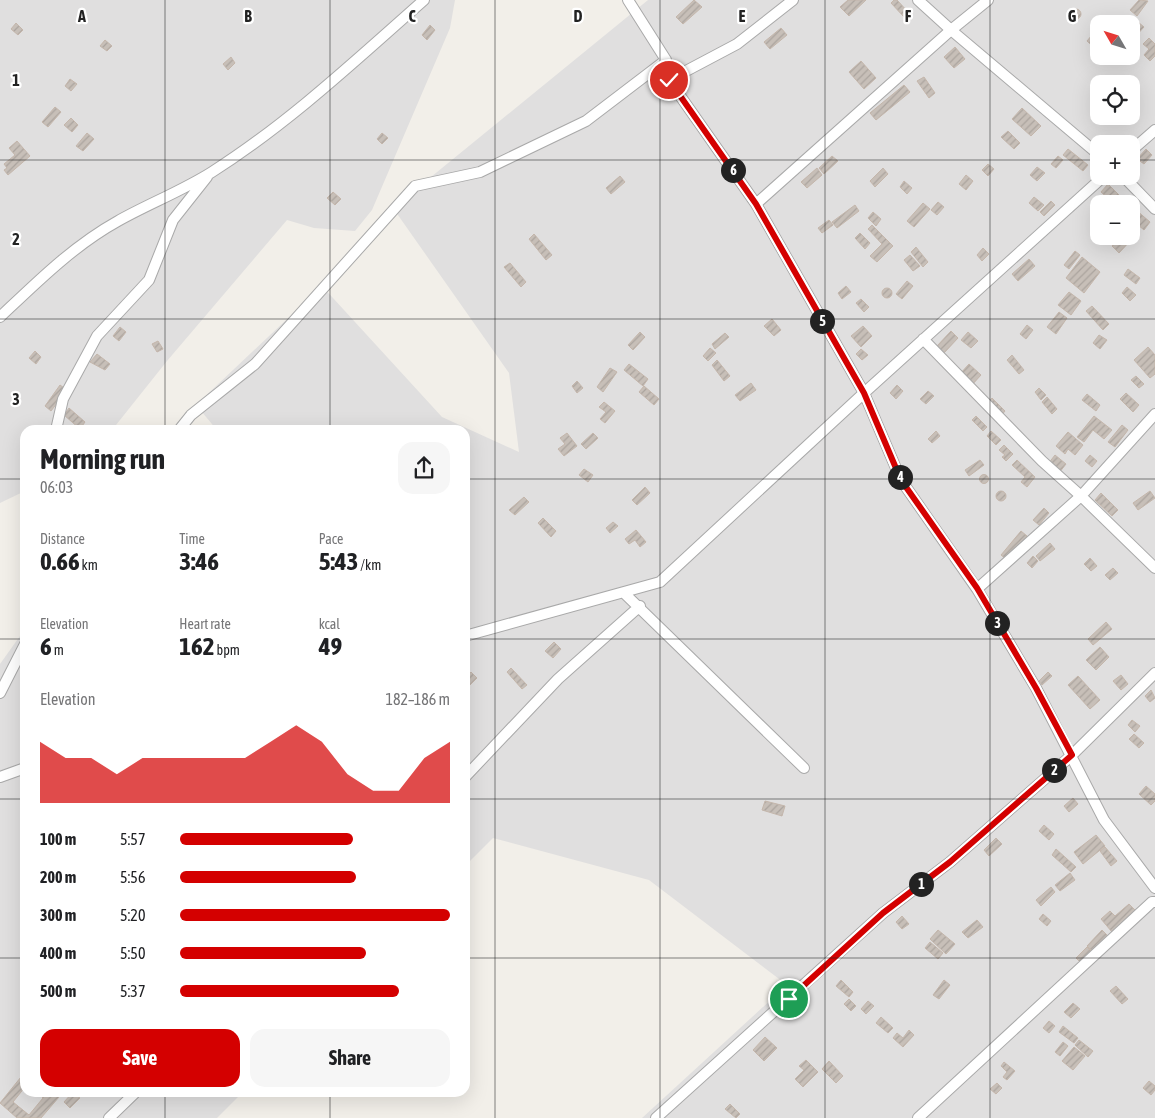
<!DOCTYPE html>
<html lang="en">
<head>
<meta charset="utf-8">
<style>
	:root { --surface:#fff; --page:#f6f6f6; --text:#202124; --muted:#757577; --accent:#d40000 }
	body { margin:0; font-family:"Asap Condensed",sans-serif; background:var(--page); color:var(--text); height:100vh; display:flex; flex-direction:column; font-size:19px; white-space:nowrap }
	* { box-sizing:border-box; margin:0 }
	p { font-size:16px; color:var(--muted) }
	.icon { flex:none; width:28px; height:28px; fill:none; stroke:currentColor; stroke-width:2; stroke-linecap:round; stroke-linejoin:round }
	.map { position:relative; flex:1; overflow:hidden }
	.sheet { position:absolute; left:20px; top:425px; width:450px; height:672px; display:flex; flex-direction:column; background:var(--surface); border-radius:15px; box-shadow:0 5px 20px #0002 }
	.sheet>* { flex:none }
	.needle { width:32px; rotate:309deg }
	.fabs { position:absolute; left:1090px; top:15px; display:grid; gap:10px }
	.fabs a { display:grid; place-items:center; width:50px; height:50px; border-radius:10px; background:var(--surface); box-shadow:0 5px 20px #0002; font-size:25px }
	.pin { position:absolute; display:grid; place-items:center; width:42px; height:42px; color:#fff; margin:-21px; border:2px solid #fff; border-radius:50%; box-shadow:0 1px 5px #0007 }
	.km { position:absolute; width:25px; height:25px; margin:-12px; border-radius:50%; background:#222; color:#fff; font-size:14px; line-height:25px; text-align:center }
	.round { display:grid; place-items:center; flex:none; width:52px; height:52px; border-radius:15px; background:var(--page) }
	.headline { display:flex; align-items:center; justify-content:space-between; height:85px; padding:0 20px }
	h1 { font-size:28px; font-weight:700; line-height:38px }
	.figures { display:grid; grid-template-columns:repeat(3,1fr); gap:8px; height:85px; padding:5px 20px }
	.figures div { display:grid; align-content:center }
	.figures b { font-size:25px; font-weight:700 }
	.figures small { font-size:14px; font-weight:400 }
	.figures p { font-size:14px }
	.chart { height:140px; padding:10px 20px }
	.chart p { display:flex; justify-content:space-between }
	.chart svg { width:100%; height:90px; margin-top:5px; fill:var(--accent); opacity:.7 }
	.cta { display:flex; gap:10px; margin-top:auto; padding:10px 20px }
	.cta a { flex:1; height:58px; border-radius:15px; background:var(--accent); color:#fff; font-size:20px; font-weight:700; line-height:58px; text-align:center }
	.cta a+a { background:var(--page); color:var(--text) }
	ul { padding:0 20px; list-style:none; font-size:16px }
	li { display:grid; grid-template-columns:80px 60px 1fr; align-items:center; height:38px }
	li i { height:12px; border-radius:6px; background:var(--accent) }
	.map>svg:first-child { display:block }
	.residential { fill:#e0dfdf; fill-rule:evenodd }
	.building { fill:url(#building-hatch); stroke:#c4b6ab }
	.lines { fill:none; stroke-linecap:round; stroke-linejoin:round }
	.minor-casing { stroke:#a9a9a9; stroke-width:12 }
	.minor { stroke:#fff; stroke-width:10 }
	.route-casing { stroke:#fff; stroke-width:10 }
	.route { stroke:#d40000; stroke-width:6 }
	.grid { fill:none; stroke:#222; stroke-width:1; stroke-opacity:0.55 }
	.grid-label { font-size:16px; text-anchor:middle; font-weight:bold; fill:#222; stroke:#fff; stroke-width:4.5; stroke-linejoin:round; paint-order:stroke }
</style>
</head>
<body>
<div class="map">
<svg width="1155" height="1118" viewBox="0 0 1155 1118">
	<defs>
		<pattern id="building-hatch" width="6" height="6" patternUnits="userSpaceOnUse" patternTransform="scale(1.25)"><rect width="6" height="6" fill="#c7bfb8"/><path d="M-1 1l2-2M0 6l6-6M5 7l2-2" fill="none" stroke="#aba49e"/></pattern>
	</defs>
	<rect width="100%" height="100%" fill="#f2efe9"/>
	<path class="residential" d="M0,0H455L450,28L372,210L355,231L314,228L287,220L167,361L112,430H25V491L0,503Z
		M648,0H1155V1118H642L787,985L649,880L493,838L465,866V430H217L196,405L322,286L442,417L519,452L509,373L393,208ZM1099,24H1131V56H1099ZM1099,84H1131V116H1099ZM1099,144H1131V176H1099ZM1099,204H1131V236H1099Z
		M25,629V1092L242,1093L217,1118H0V664Z"/>
	<path class="building" d="M694,0L702,7L683,24L676,17Z
		M848,0H866L849,16L840,7Z
		M894,0H897L909,13L904,17L891,3Z
		M1139,0L1148,1L1137,16L1130,10Z
		M1071 14a5 5 0 1 1 10 0a5 5 0 1 1-10 0Z
		M1138,22L1144,27L1134,38L1131,31Z
		M16,23L23,30L18,35L11,29Z
		M430,25L435,30L427,40L422,35Z
		M781,28L787,35L770,49L764,42Z
		M1092,35L1099,41V52L1087,41Z
		M1149,38L1155,44V56L1150,61L1144,55L1149,49L1143,44Z
		M105,40L112,46L107,51L100,46Z
		M955,47L965,59L954,68L944,57Z
		M231,57L235,63L228,70L223,64Z
		M861,61L876,78L864,89L849,72Z
		M924,77L935,93L929,98L917,81Z
		M70,79L77,84L71,91L65,86Z
		M904,85L910,92L876,120L870,113Z
		M55,107L61,112L48,127L42,122Z
		M1022,108L1041,126L1031,136L1012,119Z
		M71,118L78,125L72,132L64,125Z
		M1008,131L1020,143L1014,149L1001,137Z
		M87,133L94,139L83,151L76,146Z
		M382,133L388,138L382,144L377,139Z
		M17,141L30,156L8,175L4,170L7,168L4,164L15,155L9,148Z
		M1068,149L1088,165L1083,171L1063,155Z
		M1146,149L1152,155L1144,164L1137,159Z
		M832,156L838,161L824,174L819,168Z
		M1058,156L1063,160L1056,168L1051,164Z
		M988,164L994,169L988,176L982,170Z
		M1037,167L1045,173L1037,181L1030,175Z
		M817,168L822,175L807,188L801,182Z
		M883,168L888,174L875,187L870,181Z
		M966,175L973,181L966,190L959,184Z
		M620,176L625,182L611,194L606,188Z
		M904,181L912,188L907,194L900,187Z
		M1108,184L1120,196L1113,203L1101,192Z
		M333,192L341,199L335,205L327,198Z
		M1034,197L1044,205L1038,211L1029,203Z
		M1051,201L1055,205L1044,216L1040,212Z
		M938,202L944,207L937,215L931,210Z
		M923,203L930,209L914,227L907,221Z
		M855,205L859,211L837,228L832,222Z
		M1136,210L1150,222L1144,230L1131,219V215Z
		M873,212L881,219L876,226L868,218Z
		M829,220L833,225L822,233L818,228Z
		M872,225L893,246L877,262L870,256L882,244L868,229Z
		M860,233L870,243L865,249L855,238Z
		M534,234L552,255L546,260L529,239Z
		M1122,236H1126L1131,240L1119,253L1112,246Z
		M916,247L928,262L923,267L911,252Z
		M983,248L989,254L982,261L977,255Z
		M1075,251L1080,255L1069,269L1064,265Z
		M910,255L920,266L913,271L904,260Z
		M1082,257L1100,272L1084,293L1066,278Z
		M1029,259L1035,266L1018,281L1012,274Z
		M510,263L526,282L521,287L504,267Z
		M1128,269L1140,278L1136,284L1124,275Z
		M907,281L913,286L902,299L896,294Z
		M846,286L851,292L842,299L838,293Z
		M1127,287L1136,295L1130,301L1122,293Z
		M882 293a5 5 0 1 1 10 0a5 5 0 1 1-10 0Z
		M1069,292L1081,301L1071,315L1058,305Z
		M861,299L869,307L864,312L856,303Z
		M1092,306L1109,324L1103,330L1086,311Z
		M1059,312L1067,318L1056,334L1047,327Z
		M772,319L781,330L774,336L764,326Z
		M1027,325L1033,330L1026,339L1020,334Z
		M863,326L872,336L861,347L851,336Z
		M120,327L126,332L119,341L113,336Z
		M951,331L958,338L944,353L937,346Z
		M640,332L645,337L633,350L628,345Z
		M968,332L978,341L971,348L961,340Z
		M725,333L729,337L715,349L712,344Z
		M1099,335L1107,340L1100,349L1093,343Z
		M158,341L163,349L157,352L152,344Z
		M1148,347L1155,355V374L1150,378L1134,360Z
		M710,348L716,353L708,361L703,356Z
		M861,349L868,355L862,360L856,354Z
		M35,351L41,357L36,364L29,358Z
		M97,354L110,364L105,370L90,362Z
		M1012,355L1024,370L1019,374L1007,360Z
		M717,360L730,376L724,381L712,365Z
		M629,364L648,379L643,386L624,370Z
		M969,364L981,375L971,386L959,375Z
		M610,368L617,372L603,392L597,387Z
		M1136,376L1144,384L1139,388L1131,380Z
		M577,381L583,388L577,393L572,386Z
		M751,383L756,390L740,401L735,395Z
		M60,385L67,390L51,411L45,406Z
		M897,385L903,391L896,399L890,393Z
		M644,386L659,399L654,405L639,392Z
		M1039,388L1046,395L1041,400L1035,392Z
		M928,391L934,396L926,404L920,399Z
		M1126,393L1139,405L1133,412L1120,399Z
		M1087,394L1100,405L1096,411L1082,400Z
		M1047,397L1057,409L1052,414L1042,402Z
		M992,398L1005,411L1000,417L987,403Z
		M604,402L615,411L605,423L600,419L606,412L599,407Z
		M69,408L85,422L80,429L64,415Z
		M976,416L987,427L983,431L972,420Z
		M1094,416L1112,430L1104,439L1093,430L1084,442L1077,437Z
		M1122,425L1128,430L1115,447L1108,442Z
		M936,431L940,436L932,443L928,439Z
		M991,431L1001,440L996,445L987,436Z
		M1068,432L1083,445L1075,455L1068,449L1065,454L1056,446Z
		M567,433L577,446L564,456L558,449L565,444L560,438Z
		M593,433L598,438L586,449L581,444Z
		M1004,445L1013,454L1006,461L1002,457L1005,455L999,450Z
		M1055,455L1066,464L1059,473L1048,464Z
		M1090,455L1097,461L1092,467L1085,461Z
		M980,460L984,465L969,476L965,470Z
		M1017,460L1035,477L1027,487L1021,482L1025,477L1012,465Z
		M584,469L593,475L588,482L579,475Z
		M979.5 479a4.5 4.5 0 1 1 9 0a4.5 4.5 0 1 1-9 0Z
		M645,487L650,493L637,505L632,500Z
		M996 496a5 5 0 1 1 10 0a5 5 0 1 1-10 0Z
		M1150,491L1155,498L1138,510L1133,503Z
		M1101,493L1118,510L1112,516L1095,500Z
		M524,497L529,502L515,515L509,510Z
		M1044,508L1049,513L1039,525L1033,520Z
		M543,518L556,531L551,537L538,523Z
		M613,522L618,526L610,533L606,528Z
		M636,530L646,542L640,547L635,540L629,544L625,539Z
		M1021,531L1027,536L1007,560L1001,555Z
		M1050,543L1055,549L1040,561L1036,556Z
		M1033,556L1038,561L1032,568L1027,563Z
		M1090,558L1097,566L1091,571L1084,564Z
		M1113,568L1118,573L1110,580L1105,575Z
		M1106,622L1112,629L1093,645L1088,639Z
		M554,642L561,649L553,658L545,651Z
		M1100,647L1109,657L1096,670L1086,660Z
		M511,668L527,685L522,689L507,672Z
		M471,672L477,678L465,690V678Z
		M1048,672L1052,676L1042,685L1039,681Z
		M1121,675L1128,684L1121,690L1113,681Z
		M1078,676L1100,700L1090,709L1068,685Z
		M1151,690L1155,698L1150,702L1145,696Z
		M1132,720L1140,726L1135,732L1128,725Z
		M1134,734L1144,743L1139,748L1129,739Z
		M1146,786L1155,794V801L1151,805L1139,794Z
		M1073,798L1078,804L1069,812L1064,806Z
		M765,801L785,806L782,816L762,810Z
		M1044,825L1054,834L1049,840L1039,831Z
		M1096,835L1105,846L1083,864L1074,852Z
		M996,838L1002,844L989,856L984,850Z
		M1105,847L1117,861L1111,866L1100,851Z
		M1056,849L1076,867L1071,872L1052,855Z
		M1070,873L1075,880L1060,891L1055,885Z
		M1051,887L1055,892L1041,906L1036,900Z
		M1129,904L1136,911L1112,932L1101,919L1110,911L1115,916Z
		M1043,914L1051,921L1047,926L1039,919Z
		M902,916L909,924L902,929L896,922Z
		M977,920L983,927L968,938L962,932Z
		M938,930L955,944L946,954L930,939Z
		M1102,930L1109,937L1094,953L1087,946Z
		M930,942L943,953L938,959L925,948Z
		M1087,947L1092,952L1081,963L1076,958Z
		M841,980L853,992L849,997L836,986Z
		M944,980L950,985L939,999L933,995Z
		M1116,986L1128,999L1122,1004L1110,991Z
		M849,999L856,1006L851,1011L844,1004Z
		M868,1001L874,1006L866,1014L861,1009Z
		M1073,1003L1080,1009L1071,1018L1064,1012Z
		M881,1017L893,1028L888,1033L876,1023Z
		M1049,1021L1055,1026L1049,1033L1043,1028Z
		M1063,1026L1078,1038L1074,1043L1059,1032Z
		M909,1030L914,1035L903,1047L893,1038L897,1033L903,1038Z
		M765,1037L777,1048L764,1061L753,1050Z
		M1079,1040L1093,1051L1088,1057L1075,1045Z
		M1063,1042L1068,1046L1060,1056L1055,1052Z
		M1074,1047L1085,1056L1073,1070L1062,1061Z
		M806,1060L818,1072L803,1087L795,1079L804,1070L799,1066Z
		M829,1061L843,1076L836,1083L822,1069Z
		M1004,1062L1015,1071L1007,1080L1003,1077L1007,1072L1001,1066Z
		M25,1072V1087L13,1102L29,1115L43,1098L37,1092H54L59,1097L41,1118H17L0,1103Z
		M1149,1081L1155,1086V1090L1151,1095L1143,1088Z
		M997,1083L1002,1088L996,1094L990,1089Z
		M73,1092L80,1098L70,1108L64,1102Z
		M730,1104L740,1114L736,1118L725,1109Z"/>
	<g class="lines">
		<defs>
			<path id="minor" d="M628,0L666,60L669,80L756,204L864,393L901,480L977,589L1036,688L1104,820L1155,888
				M918,0L951,30L1099,155
				M669,80L737,44L793,0
				M1131,151L1155,130
				M1123,176L1155,209
				M756,204L951,30L988,0
				M0,317C37,282 73,246 118,221C148,204 182,191 212,172C289,123 356,60 424,0
				M923,339L1042,461L1081,496L1155,568
				M56,430L63,399L97,336L149,280L173,220L207,177
				M179,430L191,415L255,364L415,186L480,172L586,121L666,60
				M977,589L1081,496L1155,414
				M624,593L804,768
				M465,636L660,582L864,393L1104,176
				M0,693L25,644
				M0,777L25,768
				M465,777L558,679L640,606
				M109,1118L136,1092
				M656,1118L883,913L950,862L1072,755L1155,673
				M918,1118L1152,902H1155"/>
		</defs>
		<use href="#minor" class="minor-casing"/>
		<use href="#minor" class="minor"/>
	</g>
	<g class="lines">
		<defs>
			<path id="route" d="M669,80L756,204L864,393L901,480L977,588L1036,688L1072,755L950,862L883,913L789,999"/>
		</defs>
		<use href="#route" class="route-casing"/>
		<use href="#route" class="route"/>
	</g>
	<path class="grid" d="M165,0V430M330,0V430M495,0V1118M660,0V1118M825,0V1118M990,0V1118M0,160H1099M1131,160H1155M0,319H1155M0,479H25M465,479H1155M0,639H25M465,639H1155M0,799H25M465,799H1155M0,958H25M465,958H1155M165,1092V1118M330,1092V1118"/>
	<g class="grid-label">
		<text x="82" y="22">A</text>
		<text x="248" y="22">B</text>
		<text x="412" y="22">C</text>
		<text x="578" y="22">D</text>
		<text x="742" y="22">E</text>
		<text x="908" y="22">F</text>
		<text x="1072" y="22">G</text>
		<text x="16" y="86">1</text>
		<text x="16" y="245">2</text>
		<text x="16" y="405">3</text>
	</g>
</svg>
<div class="fabs">
<a><svg class="needle" viewBox="-14 -14 28 28"><path d="M0-13l5 13h-10z" fill="#e53935"/><path d="M0 13l5-13h-10z" fill="#757577"/></svg></a>
<a><svg class="icon" aria-label="locate" viewBox="0 0 24 24"><circle cx="12" cy="12" r="6"/><path d="M12 2v4M12 18v4M2 12h4M18 12h4"/></svg></a>
<a>+</a>
<a>−</a>
</div>
<div class="pin" style="left:789px;top:999px;background:#1e9e55"><svg class="icon" aria-label="arrive" viewBox="0 0 24 24"><path d="M6 21V4h12l-3 4 3 4H6"/></svg></div>
<div class="pin" style="left:669px;top:80px;background:#d93025"><svg class="icon" aria-label="check" viewBox="0 0 24 24"><path d="M5 12l5 5 9-10"/></svg></div>
<b class="km" style="left:921px;top:884px">1</b>
<b class="km" style="left:1054px;top:770px">2</b>
<b class="km" style="left:997px;top:623px">3</b>
<b class="km" style="left:900px;top:477px">4</b>
<b class="km" style="left:822px;top:321px">5</b>
<b class="km" style="left:733px;top:170px">6</b>
<section class="sheet">
<div class="headline"><div><h1>Morning run</h1><p>06:03</p></div><a class="round"><svg class="icon" aria-label="share" viewBox="0 0 24 24"><path d="M12 15V3M7 8l5-5 5 5M5 13v7h14v-7"/></svg></a></div>
<div class="figures">
<div><p>Distance</p><b>0.66<small> km</small></b></div>
<div><p>Time</p><b>3:46</b></div>
<div><p>Pace</p><b>5:43<small> /km</small></b></div>
</div>
<div class="figures">
<div><p>Elevation</p><b>6<small> m</small></b></div>
<div><p>Heart rate</p><b>162<small> bpm</small></b></div>
<div><p>kcal</p><b>49</b></div>
</div>
<div class="chart"><p><span>Elevation</span>182–186 m</p>
<svg viewBox="0 0 160 44" preserveAspectRatio="none"><path d="M0 44V14L10 22L20 22L30 30L40 22L50 22L60 22L70 22L80 22L90 14L100 6L110 14L120 30L130 38L140 38L150 22L160 14V44z"/></svg>
</div>
<ul>
<li><b>100 m</b>5:57<i style="width:64%"></i></li>
<li><b>200 m</b>5:56<i style="width:65%"></i></li>
<li><b>300 m</b>5:20<i style="width:100%"></i></li>
<li><b>400 m</b>5:50<i style="width:69%"></i></li>
<li><b>500 m</b>5:37<i style="width:81%"></i></li>
</ul>
<div class="cta"><a>Save</a><a>Share</a></div>
</section>
</div>
</body>
</html>
